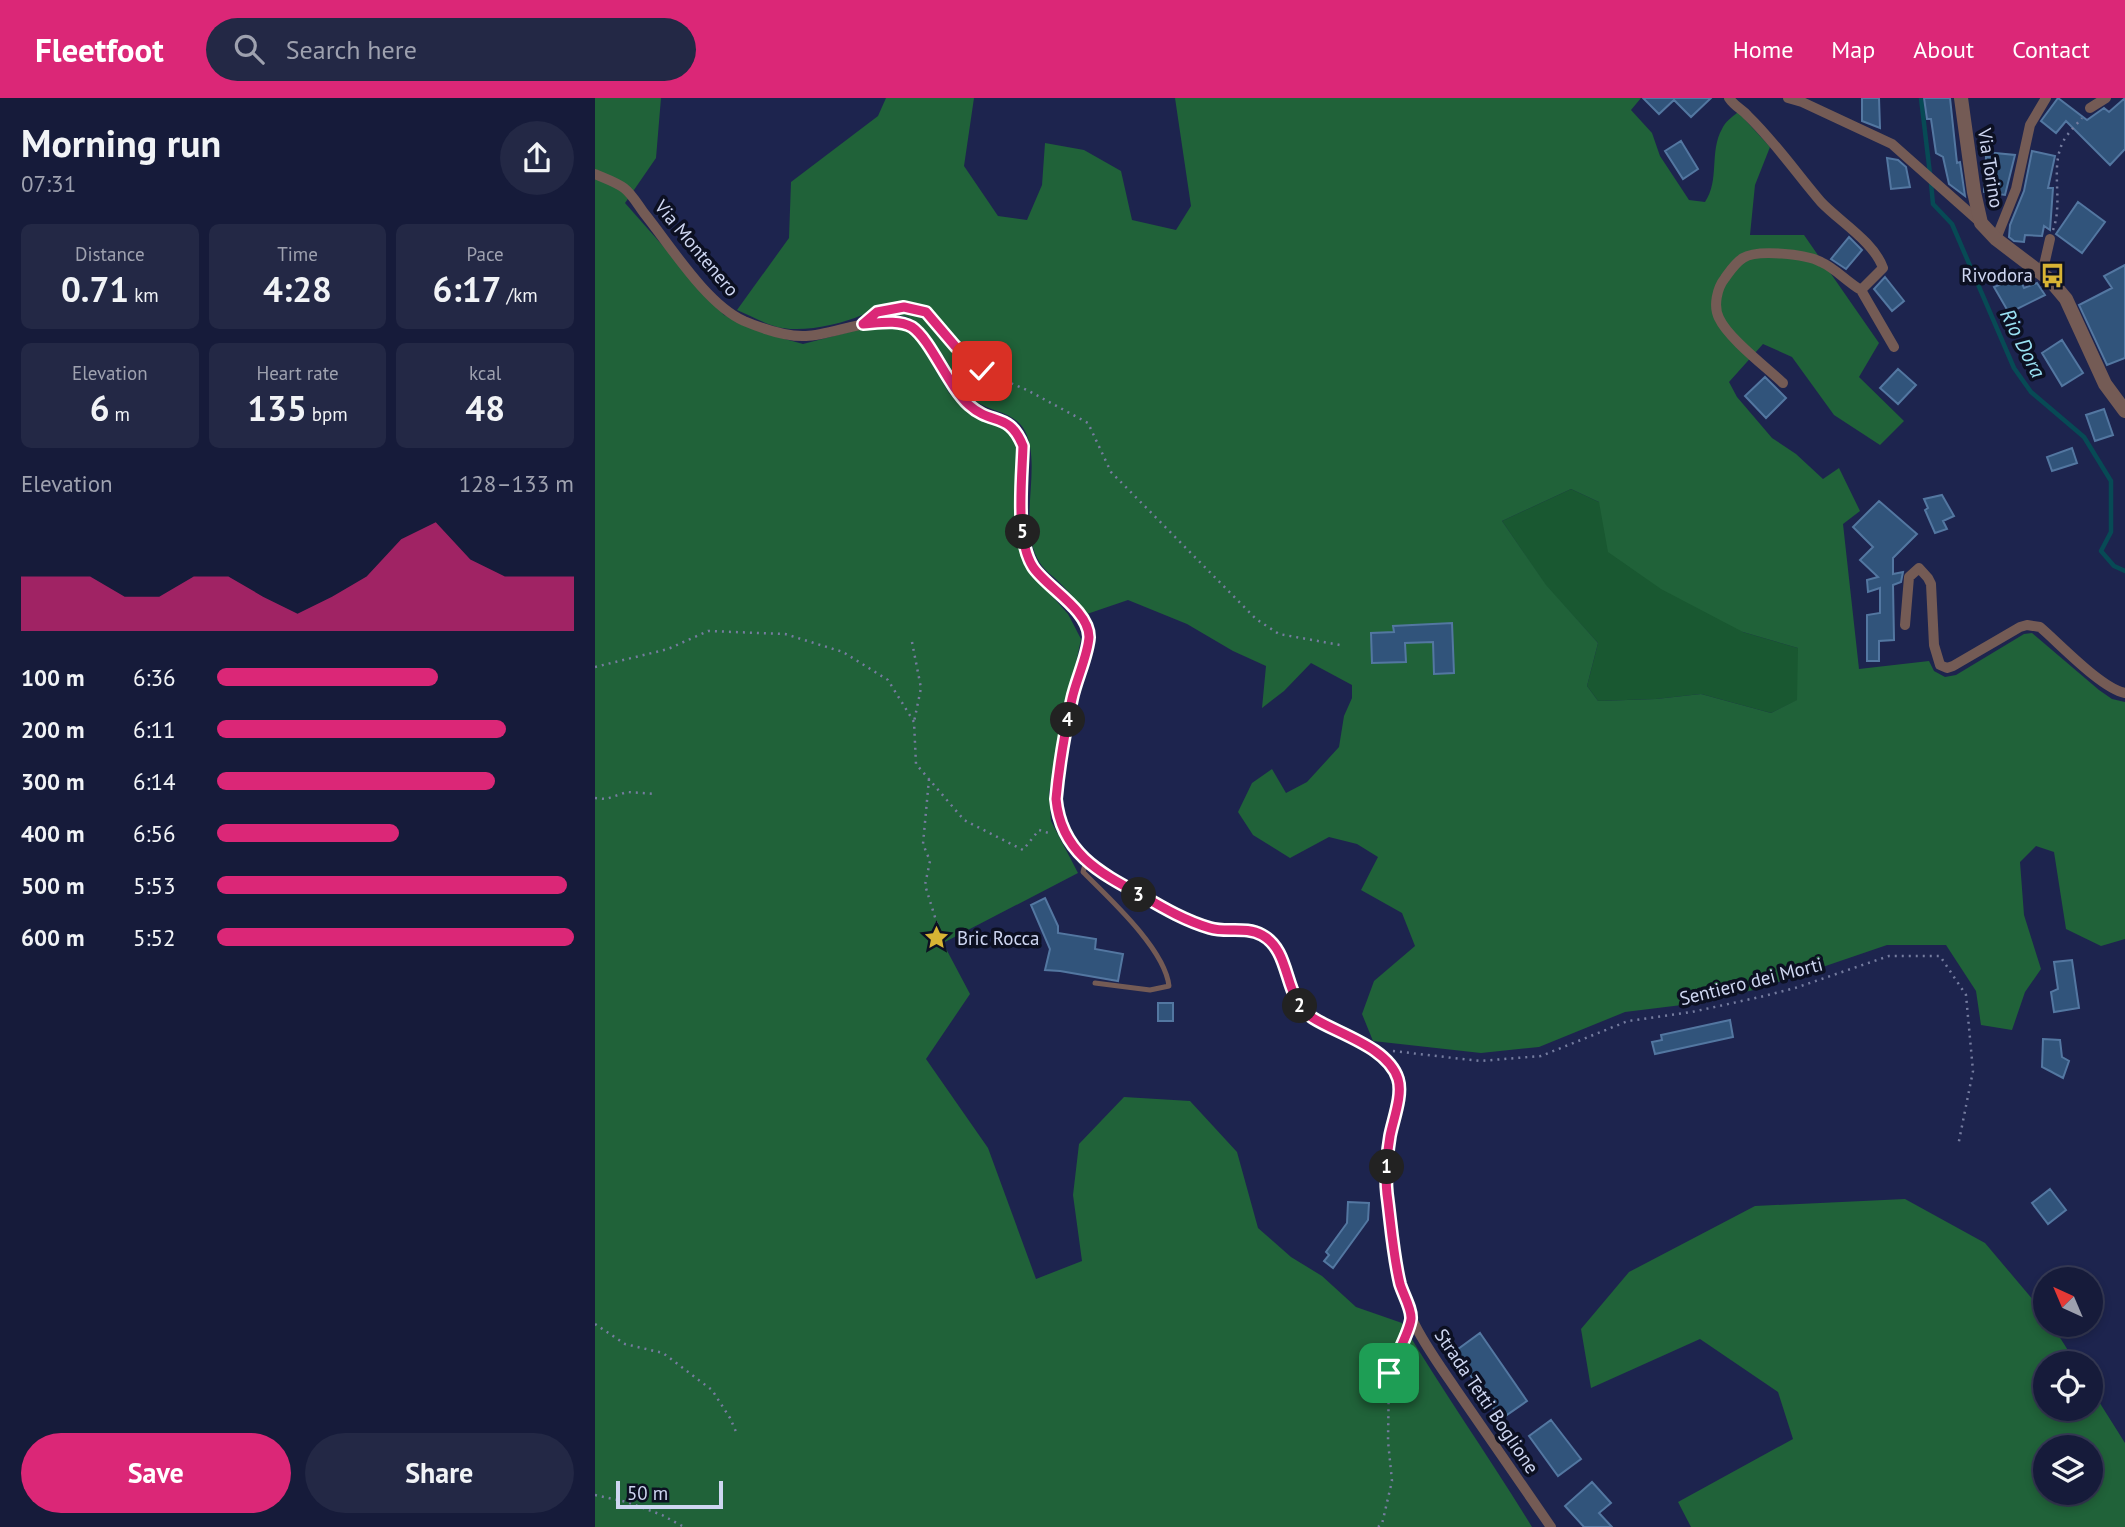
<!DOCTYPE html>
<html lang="en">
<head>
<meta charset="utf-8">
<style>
	:root { --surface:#161b3a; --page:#232845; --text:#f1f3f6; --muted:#9ea1af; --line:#353954; --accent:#db2777 }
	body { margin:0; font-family:"PT Sans",sans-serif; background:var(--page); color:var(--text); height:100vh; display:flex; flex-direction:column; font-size:26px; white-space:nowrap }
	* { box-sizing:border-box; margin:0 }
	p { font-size:23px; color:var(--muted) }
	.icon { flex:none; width:38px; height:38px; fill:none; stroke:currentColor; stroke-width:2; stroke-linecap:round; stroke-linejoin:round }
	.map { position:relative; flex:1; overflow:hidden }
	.drawer { display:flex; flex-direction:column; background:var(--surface); width:595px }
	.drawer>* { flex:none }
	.needle { width:46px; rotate:316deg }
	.controls { position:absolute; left:1438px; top:1169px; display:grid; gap:14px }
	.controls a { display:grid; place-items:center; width:70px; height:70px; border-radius:50%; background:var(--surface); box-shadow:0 4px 10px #0003,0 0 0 2px var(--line); font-size:35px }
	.scale { position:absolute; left:21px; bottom:18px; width:107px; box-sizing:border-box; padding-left:7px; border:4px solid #ced6f1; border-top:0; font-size:19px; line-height:24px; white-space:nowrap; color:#ced6f1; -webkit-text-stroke:5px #0c1022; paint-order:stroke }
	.pin { position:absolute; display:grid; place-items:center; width:60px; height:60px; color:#fff; margin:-30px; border-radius:14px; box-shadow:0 4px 10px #0006 }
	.km { position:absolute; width:35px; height:35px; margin:-18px; border-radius:50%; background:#222; color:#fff; font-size:19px; line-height:35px; text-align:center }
	.round { display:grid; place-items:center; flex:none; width:74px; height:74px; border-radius:37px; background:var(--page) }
	.overview { display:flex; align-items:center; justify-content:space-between; height:119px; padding:0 21px }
	h1 { font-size:38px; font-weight:700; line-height:52px }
	.stats { display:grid; grid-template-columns:repeat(3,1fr); gap:10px; height:119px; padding:7px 21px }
	.stats div { display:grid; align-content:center; border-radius:10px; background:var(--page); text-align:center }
	.stats b { font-size:35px; font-weight:700 }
	.stats small { font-size:19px; font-weight:400 }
	.stats p { font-size:19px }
	.chart { height:196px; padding:14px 21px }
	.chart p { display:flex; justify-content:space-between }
	.chart svg { width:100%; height:126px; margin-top:7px; fill:var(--accent); opacity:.7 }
	.action { display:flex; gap:14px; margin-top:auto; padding:14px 21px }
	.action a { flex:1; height:80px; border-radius:42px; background:var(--accent); color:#fff; font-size:28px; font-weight:700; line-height:80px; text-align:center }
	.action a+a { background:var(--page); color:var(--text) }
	ul { padding:0 21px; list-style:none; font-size:23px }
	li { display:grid; grid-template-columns:112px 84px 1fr; align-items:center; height:52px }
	li i { height:18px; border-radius:9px; background:var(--accent) }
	header { display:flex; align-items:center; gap:42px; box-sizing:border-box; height:98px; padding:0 35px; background:var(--accent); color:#fff }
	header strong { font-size:33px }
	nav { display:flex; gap:38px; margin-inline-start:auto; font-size:24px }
	.search { width:490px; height:63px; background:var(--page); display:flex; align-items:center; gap:18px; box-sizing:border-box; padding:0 24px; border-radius:38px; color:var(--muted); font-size:26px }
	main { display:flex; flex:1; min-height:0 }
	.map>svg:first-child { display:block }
	.green { fill:#195831 }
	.forest { fill:#206239; fill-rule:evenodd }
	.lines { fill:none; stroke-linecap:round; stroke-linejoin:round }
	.stream { stroke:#074a55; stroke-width:4.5 }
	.building { fill:#31547b; stroke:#5377a1; stroke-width:2 }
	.path { stroke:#757c9f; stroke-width:2.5; stroke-dasharray:2 5; stroke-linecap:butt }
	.service { stroke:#745b55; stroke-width:5 }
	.minor { stroke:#745b55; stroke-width:10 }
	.tertiary { stroke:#745b55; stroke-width:14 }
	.route-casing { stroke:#fff; stroke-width:14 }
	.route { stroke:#db2777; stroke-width:9 }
	.labels { text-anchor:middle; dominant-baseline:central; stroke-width:7; stroke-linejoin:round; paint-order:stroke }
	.street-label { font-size:19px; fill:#ced6f1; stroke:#0c1022 }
	.poi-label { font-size:19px; fill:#ced6f1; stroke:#0c1022; text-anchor:end }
	.water-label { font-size:21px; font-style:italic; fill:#9ae2f2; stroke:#0c1022 }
</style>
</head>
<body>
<header>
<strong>Fleetfoot</strong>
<div class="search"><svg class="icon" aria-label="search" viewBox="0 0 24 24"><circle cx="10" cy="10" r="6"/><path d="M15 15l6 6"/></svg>Search here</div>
<nav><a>Home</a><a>Map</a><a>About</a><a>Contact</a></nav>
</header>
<main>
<section class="drawer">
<div class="overview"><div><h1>Morning run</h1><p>07:31</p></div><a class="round"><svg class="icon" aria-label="share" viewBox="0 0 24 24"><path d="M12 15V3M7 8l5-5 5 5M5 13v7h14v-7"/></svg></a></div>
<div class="stats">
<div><p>Distance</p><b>0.71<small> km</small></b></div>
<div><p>Time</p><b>4:28</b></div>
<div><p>Pace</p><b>6:17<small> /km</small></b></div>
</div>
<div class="stats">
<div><p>Elevation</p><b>6<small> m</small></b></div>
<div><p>Heart rate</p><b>135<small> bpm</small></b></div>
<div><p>kcal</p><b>48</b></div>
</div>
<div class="chart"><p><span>Elevation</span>128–133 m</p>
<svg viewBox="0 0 160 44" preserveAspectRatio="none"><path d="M0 44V25L10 25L20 25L30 32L40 32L50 25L60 25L70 32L80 38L90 32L100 25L110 12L120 6L130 19L140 25L150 25L160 25V44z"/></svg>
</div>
<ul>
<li><b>100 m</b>6:36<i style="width:62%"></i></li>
<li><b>200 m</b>6:11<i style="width:81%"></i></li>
<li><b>300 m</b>6:14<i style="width:78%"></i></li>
<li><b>400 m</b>6:56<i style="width:51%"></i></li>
<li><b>500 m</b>5:53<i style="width:98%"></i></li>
<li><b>600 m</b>5:52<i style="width:100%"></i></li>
</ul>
<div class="action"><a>Save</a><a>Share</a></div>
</section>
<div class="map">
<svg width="1530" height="1429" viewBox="0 0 1530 1429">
	<rect width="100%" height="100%" fill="#1d244e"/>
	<path class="green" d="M976,391L1004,404L1148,534L1203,550V602L1176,615L1106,596L1061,601L1003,603L992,588L1003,545L951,488L907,423Z"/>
	<path class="forest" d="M0,0H66L61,60L30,105L129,217L168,235L208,246L266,231L305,229L321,239L354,295L369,310L392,324L412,330L422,345L425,444L433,471L473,516L486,541L454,695L456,723L483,775L348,845L375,896L331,961L393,1050L441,1181L487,1163L478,1097L484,1046L529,999L595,1003L642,1054L663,1130L696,1159L727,1178L761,1209L807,1225C848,1294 895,1360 937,1429H0Z
		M291,0H379L369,68L403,118L432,122L447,87L450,45L489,52L526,73L537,122L581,132L596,108L580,0H1046L1036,12L1057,35L1065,58L1094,102L1110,104C1125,82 1114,54 1127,31C1130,24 1137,19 1143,14L1175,49L1160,87L1155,137H1209L1284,245L1264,279L1309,323L1285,347L1239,317L1197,259L1168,246L1134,284L1142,299L1177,340L1201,356L1228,381L1244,370L1265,413L1248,426L1264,571L1334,563L1339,573L1350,579L1361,577L1429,536L1437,535L1504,592L1517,601L1530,604V841L1506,848L1471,831L1459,754L1441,748L1425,764L1429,817L1446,871L1430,894L1417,932L1386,927L1381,893L1351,847H1292L1163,891L1095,906L1030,914L944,949L886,955L778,943L767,916L779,883L820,848L807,815L766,792L783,759L762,746L734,739L695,760L658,737L643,714L657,685L677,671L691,695L712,684L744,649L749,618L757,600V587L716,565L689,593L667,610L671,568L638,553L592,526L533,502L492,516C483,504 474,494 464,484C458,478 449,472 445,465C421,428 448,369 430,333C419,312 393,315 377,300C359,281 338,234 320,223C305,213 285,218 268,219L267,217C244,227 203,236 179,228C166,224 154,217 142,212L194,140L196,84L283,18ZM976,391L1004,404L1013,454L1066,491L1148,534L1203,550L1202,602L1176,615L1106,596L1061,601L1003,603L992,588L1003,545L951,487L907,423Z
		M1310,1101L1390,1145L1450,1216L1451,1227H1457L1481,1265H1451V1311H1496V1291L1530,1345V1429H1096L1083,1404L1198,1341L1183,1294L1105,1241L996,1290L986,1231L1034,1174L1160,1108ZM1496,1349V1395H1451V1349Z"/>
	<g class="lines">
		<path class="stream" d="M1326,0L1335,76
			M1336,85L1338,106L1357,126L1419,270L1436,294L1489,339L1516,383V434L1506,453L1519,468L1530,473"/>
	</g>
	<path class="building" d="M1048,0H1116L1096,19L1079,2L1064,16Z
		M1267,0H1284L1285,30L1267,23Z
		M1329,0H1355L1362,65L1365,64L1370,98L1354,86L1348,59L1341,55L1336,21H1332Z
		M1463,0L1492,22L1509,10L1514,14L1530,0V51L1515,67L1471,23L1461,35L1446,23Z
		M1086,43L1103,71L1088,81L1070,53Z
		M1437,53L1460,58L1453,90H1458L1455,132L1449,128L1447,138L1430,137L1429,144L1419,143L1414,139L1415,127L1429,93Z
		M1400,55L1420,57L1410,97L1389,94L1391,59H1399Z
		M1292,60L1303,62L1311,69L1315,89L1296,91Z
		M1483,104L1510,124L1487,155L1461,136Z
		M1254,139L1267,152L1251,171L1236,161Z
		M1530,167V260L1512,267L1484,207L1517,190L1509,178Z
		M1290,179L1309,203L1297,213L1279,191Z
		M1424,179L1429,190L1442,185L1450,197L1414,215L1399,189Z
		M1467,242L1488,275L1467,288L1447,255Z
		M1303,271L1321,287L1303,306L1285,290Z
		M1170,279L1191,300L1171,320L1150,298Z
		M1509,311L1518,337L1500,343L1491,317Z
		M1477,350L1482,365L1457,373L1452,359Z
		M1347,397L1359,418L1348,423L1352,431L1340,435L1330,412L1333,410L1329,401Z
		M1284,403L1322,436L1298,460V476L1308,474L1306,484L1298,487L1299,542L1284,543V563H1272V517L1285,515V490L1273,494L1272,482L1283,479L1265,462L1278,449L1258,429Z
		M857,525L859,575L839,576L838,544L810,545L811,564L777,565L776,535L799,534L798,528Z
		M450,800L463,828V835L501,841L500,851L528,856L523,883L465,873L450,872L455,851L436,807Z
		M1477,862L1484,910L1459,914L1456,894L1463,891L1459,864Z
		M563,905H578V923H563Z
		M1135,922L1138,939L1060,956L1057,944L1067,942L1066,937Z
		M1448,941L1465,942L1467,959L1474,963L1468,980L1447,969Z
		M1455,1091L1471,1112L1453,1126L1437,1105Z
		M753,1104L774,1105L773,1122L738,1170L729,1163L734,1157L731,1154L752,1125Z
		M885,1235L932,1303L906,1321L859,1254Z
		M956,1322L986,1361L963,1378L934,1338Z
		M997,1384L1016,1405L1004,1415L1017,1429H989L970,1408Z"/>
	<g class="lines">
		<path class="path" d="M1458,132C1469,103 1454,69 1469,42C1473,35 1481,27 1487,20
			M298,211L309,209L331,214L360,248L387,273L432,292L493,325L516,374L661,521L684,536L745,547
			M317,544L326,590L319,624
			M0,569L73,551L113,533L190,536L248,554L293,582L319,624L321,666L369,722L428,752L444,732L457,736
			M334,681L328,746L335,763L330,787L344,832
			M0,700L11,701L32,694L61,696
			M798,953L885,963L946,958L1033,923L1097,914L1165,899L1200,890L1294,858H1345L1371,897L1378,973L1363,1048
			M0,1226L30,1246L68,1255L117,1292L135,1320L142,1336
			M0,1397L32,1404L67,1417L89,1429
			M783,1429L787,1426L797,1383L793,1343L794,1275L810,1236"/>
		<path class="service" d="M491,763L488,774C514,800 570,851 574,888L555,892L500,885"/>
		<path class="minor" d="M1134,0C1140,9 1147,11 1153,18C1180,44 1202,76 1226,104C1245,124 1279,144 1288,170L1266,192C1252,184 1240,170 1226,164C1211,156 1162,151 1148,160C1140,165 1135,173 1130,180C1122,190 1118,208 1124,220C1133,240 1171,269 1188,285
			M1193,0L1207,4L1297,46L1386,125
			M1495,10L1511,0
			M0,76C9,80 21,84 29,90C37,96 43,107 49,115C75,147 111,206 149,223C168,231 191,239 211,238C240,237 288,213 315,229C331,238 355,287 372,305C394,327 414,312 428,348C428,382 420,439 438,468C451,489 491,509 493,535C494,550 486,567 482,581C475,609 456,689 462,714C466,731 477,748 489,761C509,781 590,826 619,831C634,834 651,829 666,836C694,850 689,889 708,911C732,939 781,939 800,976C807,988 802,1002 799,1015C790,1064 791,1101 798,1149C802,1173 807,1200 817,1221C828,1245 845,1268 860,1290C892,1337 924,1383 956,1429
			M1401,141L1421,91L1435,27L1451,0
			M1447,176L1455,141
			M1266,192L1299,249
			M1310,527L1314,479L1324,470L1333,480L1336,486L1339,547L1345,567L1352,570L1358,568L1425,529L1432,527L1445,529C1465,546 1506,590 1530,595"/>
		<path class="tertiary" d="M1366,0L1379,94L1386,125L1401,141L1455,182L1471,201L1510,286L1530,313"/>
	</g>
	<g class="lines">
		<defs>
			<path id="route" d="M387,273L360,248L331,214L309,209L282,214L268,226C283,225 303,221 317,229C336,242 353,288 374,307C397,328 414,313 428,348C427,381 420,441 438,469C451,489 494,512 494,539C493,557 481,582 477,601C470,633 464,668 461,701C466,755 505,775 548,798C570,811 591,823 615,830C631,835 651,828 667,837C698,854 687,901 718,920C743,936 793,949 803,981C808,997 798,1022 795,1038C792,1057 790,1078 792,1096C796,1126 798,1157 805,1186C808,1196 817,1211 816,1221C815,1233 799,1263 794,1275"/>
		</defs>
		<use href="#route" class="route-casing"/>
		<use href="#route" class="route"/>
	</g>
	<defs>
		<symbol id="bus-bare" viewBox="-9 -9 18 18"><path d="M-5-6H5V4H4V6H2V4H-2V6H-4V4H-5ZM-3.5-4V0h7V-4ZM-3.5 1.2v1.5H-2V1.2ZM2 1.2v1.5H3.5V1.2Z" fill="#d8b434" stroke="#0c1022" stroke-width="2.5" paint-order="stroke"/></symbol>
		<symbol id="sight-bare" viewBox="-9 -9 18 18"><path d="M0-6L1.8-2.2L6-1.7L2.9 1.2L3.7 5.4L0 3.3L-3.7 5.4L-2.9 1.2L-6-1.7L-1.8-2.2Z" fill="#d8b434" stroke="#0c1022" stroke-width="2.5" paint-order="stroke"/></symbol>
	</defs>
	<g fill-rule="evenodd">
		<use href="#bus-bare" x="1440" y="160" width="35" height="35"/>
		<use href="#sight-bare" x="324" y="822" width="35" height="35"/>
	</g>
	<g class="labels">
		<g class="street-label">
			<text transform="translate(1396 70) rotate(81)">Via Torino</text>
			<text transform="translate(102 150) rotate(50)">Via Montenero</text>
			<text transform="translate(1156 883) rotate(-14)">Sentiero dei Morti</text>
			<text transform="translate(892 1303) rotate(56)">Strada Tetti Boglione</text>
		</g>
		<g class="poi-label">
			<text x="1438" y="177">Rivodora</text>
			<text x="362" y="840" text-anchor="start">Bric Rocca</text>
		</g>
		<g class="water-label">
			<text transform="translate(1428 245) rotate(63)">Rio Dora</text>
		</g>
	</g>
</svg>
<div class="controls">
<a><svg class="needle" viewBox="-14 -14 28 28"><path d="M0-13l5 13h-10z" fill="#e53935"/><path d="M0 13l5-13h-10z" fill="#9ea1af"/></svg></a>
<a><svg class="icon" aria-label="locate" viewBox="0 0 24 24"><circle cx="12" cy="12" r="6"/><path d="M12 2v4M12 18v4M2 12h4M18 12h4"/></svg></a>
<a><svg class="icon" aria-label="layers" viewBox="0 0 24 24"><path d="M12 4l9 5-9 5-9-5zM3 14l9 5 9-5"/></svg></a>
</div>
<div class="scale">50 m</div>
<div class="pin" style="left:794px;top:1275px;background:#1e9e55"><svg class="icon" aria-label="arrive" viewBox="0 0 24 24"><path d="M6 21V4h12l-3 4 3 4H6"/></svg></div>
<div class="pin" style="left:387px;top:273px;background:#d93025"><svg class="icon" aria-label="check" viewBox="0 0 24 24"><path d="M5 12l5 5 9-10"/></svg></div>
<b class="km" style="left:792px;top:1069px">1</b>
<b class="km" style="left:705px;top:908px">2</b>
<b class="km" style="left:544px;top:797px">3</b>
<b class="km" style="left:473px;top:622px">4</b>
<b class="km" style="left:428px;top:434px">5</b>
</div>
</main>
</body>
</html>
